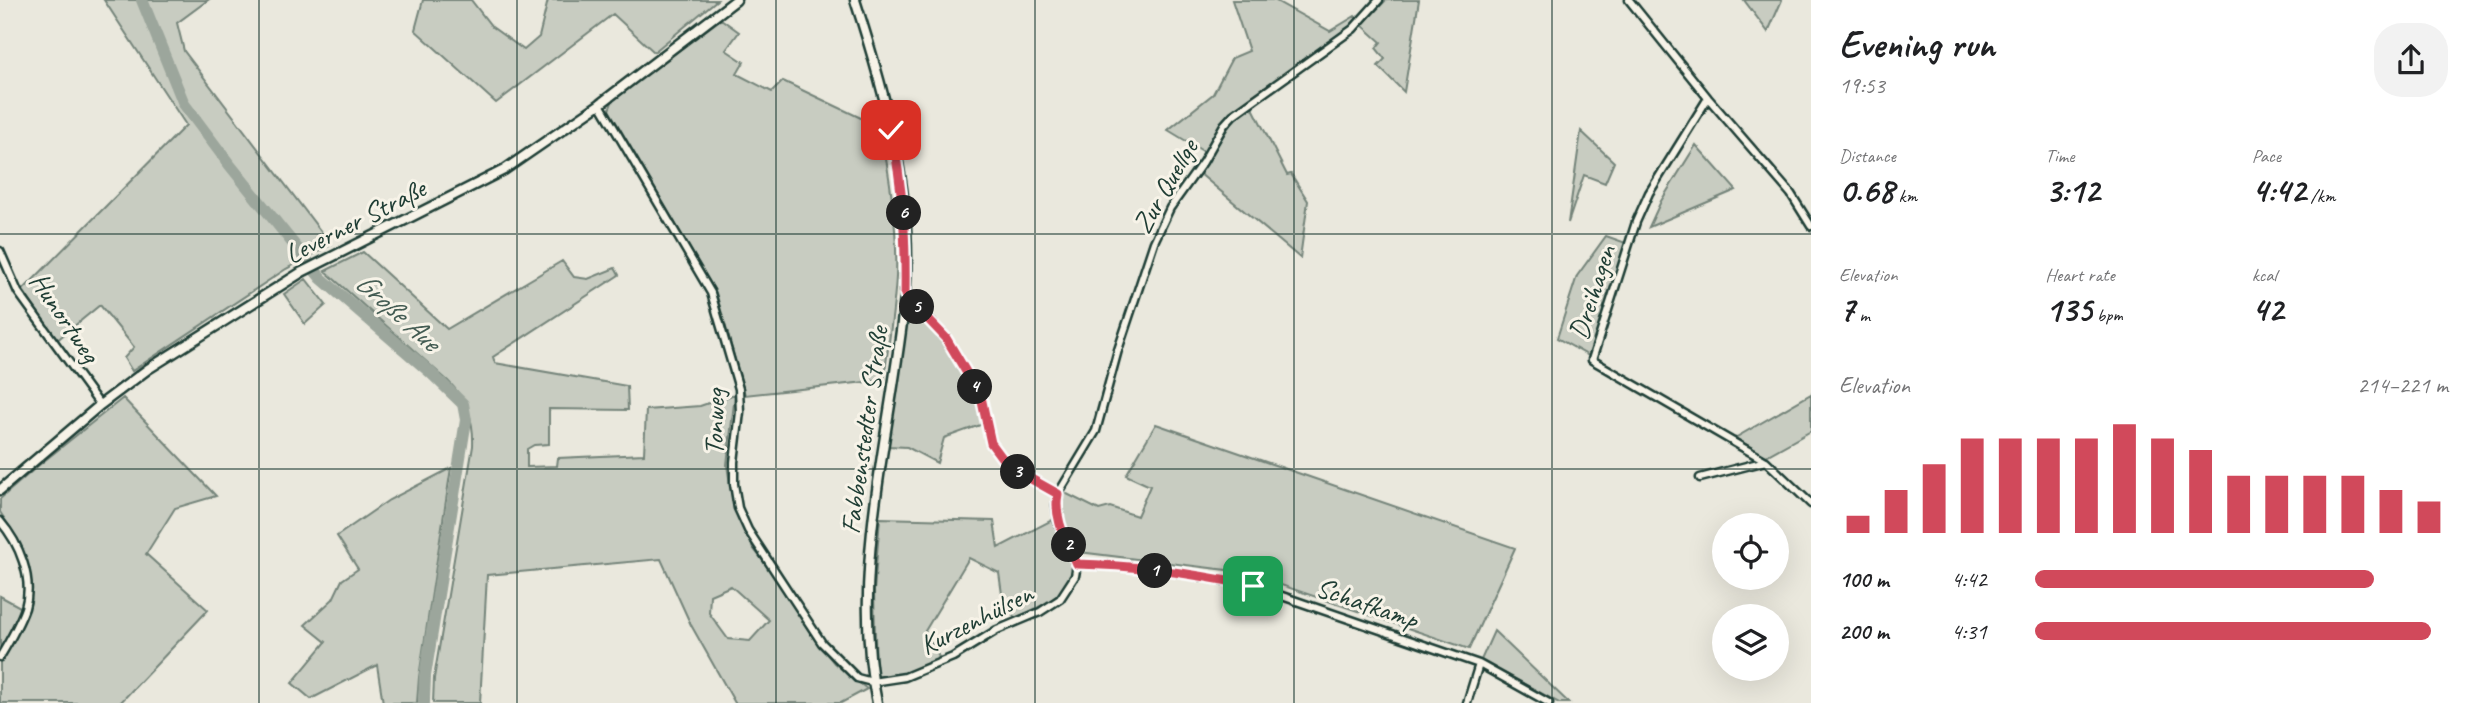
<!DOCTYPE html>
<html lang="en">
<head>
<meta charset="utf-8">
<style>
	:root { --surface:#fff; --page:#f2f2f2; --text:#202124; --muted:#757577; --accent:#d1495b }
	body { margin:0; font-family:Caveat,sans-serif; background:var(--page); color:var(--text); height:100vh; display:flex; flex-direction:column; font-size:26px; white-space:nowrap }
	* { box-sizing:border-box; margin:0 }
	p { font-size:23px; color:var(--muted) }
	.icon { flex:none; width:38px; height:38px; fill:none; stroke:currentColor; stroke-width:2; stroke-linecap:round; stroke-linejoin:round }
	.map { position:relative; flex:1; overflow:hidden }
	.side { display:flex; flex-direction:column; background:var(--surface); width:665px }
	.side>* { flex:none }
	.tools { position:absolute; left:1712px; top:513px; display:grid; gap:14px }
	.tools a { display:grid; place-items:center; width:77px; height:77px; border-radius:50%; background:var(--surface); box-shadow:0 7px 28px #0002; font-size:35px }
	.pin { position:absolute; display:grid; place-items:center; width:60px; height:60px; color:#fff; margin:-30px; border-radius:14px; box-shadow:0 4px 10px #0006 }
	.km { position:absolute; width:35px; height:35px; margin:-18px; border-radius:50%; background:#222; color:#fff; font-size:19px; line-height:35px; text-align:center }
	.round { display:grid; place-items:center; flex:none; width:74px; height:74px; border-radius:28px; background:var(--page) }
	.head { display:flex; align-items:center; justify-content:space-between; height:119px; padding:0 28px }
	h1 { font-size:38px; font-weight:700; line-height:52px }
	.stats { display:grid; grid-template-columns:repeat(3,1fr); gap:10px; height:119px; padding:7px 28px }
	.stats div { display:grid; align-content:center }
	.stats b { font-size:35px; font-weight:700 }
	.stats small { font-size:19px; font-weight:400 }
	.stats p { font-size:19px }
	.chart { height:196px; padding:14px 28px }
	.chart p { display:flex; justify-content:space-between }
	.chart svg { width:100%; height:126px; margin-top:7px; stroke:var(--accent); stroke-width:6 }
	ul { padding:0 28px; list-style:none; font-size:23px }
	li { display:grid; grid-template-columns:112px 84px 1fr; align-items:center; height:52px }
	li i { height:18px; border-radius:9px; background:var(--accent) }
	main { display:flex; flex:1; min-height:0 }
	.map>svg:first-child { display:block }
	.green { fill:#c8ccc1; stroke:#74847a; stroke-width:2; fill-rule:evenodd }
	.lines { fill:none; stroke-linecap:round; stroke-linejoin:round }
	.river { stroke:#9ca69c; stroke-width:12 }
	.minor-casing { stroke:#1f3d34; stroke-width:11 }
	.tertiary-casing { stroke:#1f3d34; stroke-width:13 }
	.minor { stroke:#f7f3e8; stroke-width:6 }
	.tertiary { stroke:#f7f3e8; stroke-width:8 }
	.route-casing { stroke:#fff; stroke-width:14 }
	.route { stroke:#d1495b; stroke-width:9 }
	.grid { fill:none; stroke:#1f3d34; stroke-width:2; stroke-opacity:0.55 }
	.labels { text-anchor:middle; dominant-baseline:central; stroke-width:6; stroke-linejoin:round; paint-order:stroke }
	.street-label { font-size:28px; fill:#1f3d34; stroke:#f7f3e8 }
	.water-label { font-size:30px; font-style:italic; fill:#445c53; stroke:#f7f3e8 }
</style>
</head>
<body>
<main>
<div class="map">
<svg width="1811" height="703" viewBox="0 0 1811 703">
	<rect width="100%" height="100%" fill="#eae8dd"/>
	<filter id="ink" filterUnits="userSpaceOnUse"><feTurbulence type="fractalNoise" baseFrequency=".0143" numOctaves="2"/><feDisplacementMap in="SourceGraphic" scale="14" xChannelSelector="R" yChannelSelector="G"/><feConvolveMatrix kernelMatrix="1 2 1 2 8 2 1 2 1" color-interpolation-filters="sRGB"/></filter>
	<g filter="url(#ink)">
		<path class="green" d="M104,0H208L177,23L184,51L331,245L286,269L132,371L124,358L134,347L100,305L56,341L23,290L186,125Z
			M423,0H471L492,27L524,50L539,37L548,0H717L654,52L613,14L496,103L415,30Z
			M1232,0H1274L1330,31L1355,16L1358,20L1352,27L1232,113L1206,153L1168,130L1213,94L1232,58L1249,51Z
			M1386,0H1419L1404,92L1378,66L1385,59L1376,48L1381,42L1362,25Z
			M1744,0H1782L1768,32Z
			M721,19L739,32L726,50L744,62L737,74L772,92L783,81L880,127C890,176 898,227 896,277C894,312 888,346 884,380L745,395L716,293L609,110L613,100Z
			M1252,106L1287,175L1291,174L1308,201L1300,258L1199,173L1234,119Z
			M1581,131L1614,162L1605,183L1584,175L1568,223Z
			M1696,145L1736,190L1649,227L1661,201Z
			M1606,236L1626,243L1589,356L1557,338L1577,276Z
			M363,252L447,329L562,261L574,277L588,279L615,268L619,275L493,357L495,363L627,386L628,410L549,409V444L534,445L527,449V467L557,466L558,458L644,454L646,410L700,406L735,394L727,465L734,509L753,548L771,571L816,640L834,663L867,689L841,703H735L691,625L661,559L487,575L480,703H433L434,678L473,446C474,419 467,400 448,381L325,271ZM731,586L769,620L750,641L728,639L709,613L710,595Z
			M306,279L326,305L305,324L284,294Z
			M915,299L949,335L977,384L989,422L944,438L937,463L907,447L888,446L908,302Z
			M1811,394V431L1766,456L1735,438Z
			M123,398L216,496L175,508L146,554L208,610L120,703H0V662L26,610V563L20,543L0,512V499L39,465Z
			M1156,424L1515,548L1469,649L1243,572L1079,552C1069,533 1056,514 1063,492L1099,510L1110,507L1137,516L1150,486L1126,475Z
			M451,468L419,677L417,703H383L377,665L311,699L292,683L326,642L305,625L333,599L342,580L358,569L337,536L389,500Z
			M880,518L994,521L998,548L1052,520C1058,532 1071,552 1073,565C1077,592 1034,610 1015,618L1003,601L999,573L969,558L925,631L940,659L904,674L876,679L874,591Z
			M0,596L22,608L0,650Z
			M1494,631L1569,703H1559L1481,660Z"/>
		<g class="lines">
			<path class="river" d="M142,0L184,104L229,164L321,278L430,372L463,404L466,420L425,676L424,703"/>
			<defs>
				<path id="minor" d="M1629,0L1708,98L1791,194L1811,226
					M1708,98L1649,193L1636,222L1592,360L1766,461L1811,504
					M600,104L711,293L739,389L740,412L734,462V484L738,508L748,530L822,643L857,678L872,682L905,677L953,657L997,630L1040,612L1060,599L1075,576L1077,564L1058,520L1056,505L1058,494L1008,466L991,443L981,397L946,338L905,294
					M0,251L18,292L100,405
					M1700,478L1766,461
					M1058,494L1096,431L1118,350L1154,242L1170,208L1203,162L1224,125L1233,115L1353,29L1379,0
					M0,521C19,543 34,578 25,608C19,625 9,642 0,657
					M1077,564C1136,565 1196,574 1253,586L1479,664L1549,703
					M1467,703L1479,664"/>
				<path id="tertiary" d="M855,0C885,93 915,198 905,297C892,428 849,573 877,703
					M0,490L100,405L148,369L302,272L504,170L600,104L736,0"/>
			</defs>
			<use href="#minor" class="minor-casing"/>
			<use href="#tertiary" class="tertiary-casing"/>
			<use href="#minor" class="minor"/>
			<use href="#tertiary" class="tertiary"/>
		</g>
	</g>
	<g class="lines" filter="url(#ink)">
		<defs>
			<path id="route" d="M891,130C903,189 906,235 905,295L946,338L981,397L991,443L1008,466L1058,494C1053,519 1067,541 1077,564C1136,565 1196,574 1253,586"/>
		</defs>
		<use href="#route" class="route-casing"/>
		<use href="#route" class="route"/>
	</g>
	<path class="grid" d="M259,0V703M517,0V703M776,0V703M1035,0V703M1294,0V703M1552,0V703M0,234H1811M0,469H1811"/>
	<g class="labels">
		<g class="street-label">
			<text transform="translate(1165 186) rotate(-60)">Zur Quellge</text>
			<text transform="translate(355 221) rotate(-27)">Leverner Straße</text>
			<text transform="translate(1592 292) rotate(-72)">Dreihagen</text>
			<text transform="translate(65 317) rotate(56)">Hunortweg</text>
			<text transform="translate(714 422) rotate(-89)">Tonweg</text>
			<text transform="translate(864 430) rotate(-82)">Fabbenstedter Straße</text>
			<text transform="translate(1367 603) rotate(19)">Schafkamp</text>
			<text transform="translate(976 619) rotate(-27)">Kurzenhülsen</text>
		</g>
		<g class="water-label">
			<text transform="translate(398 311) rotate(42)">Große Aue</text>
		</g>
	</g>
</svg>
<div class="tools">
<a><svg class="icon" aria-label="locate" viewBox="0 0 24 24"><circle cx="12" cy="12" r="6"/><path d="M12 2v4M12 18v4M2 12h4M18 12h4"/></svg></a>
<a><svg class="icon" aria-label="layers" viewBox="0 0 24 24"><path d="M12 4l9 5-9 5-9-5zM3 14l9 5 9-5"/></svg></a>
</div>
<div class="pin" style="left:1253px;top:586px;background:#1e9e55"><svg class="icon" aria-label="arrive" viewBox="0 0 24 24"><path d="M6 21V4h12l-3 4 3 4H6"/></svg></div>
<div class="pin" style="left:891px;top:130px;background:#d93025"><svg class="icon" aria-label="check" viewBox="0 0 24 24"><path d="M5 12l5 5 9-10"/></svg></div>
<b class="km" style="left:1155px;top:571px">1</b>
<b class="km" style="left:1069px;top:545px">2</b>
<b class="km" style="left:1018px;top:472px">3</b>
<b class="km" style="left:975px;top:387px">4</b>
<b class="km" style="left:917px;top:307px">5</b>
<b class="km" style="left:904px;top:213px">6</b>
</div>
<section class="side">
<div class="head"><div><h1>Evening run</h1><p>19:53</p></div><a class="round"><svg class="icon" aria-label="share" viewBox="0 0 24 24"><path d="M12 15V3M7 8l5-5 5 5M5 13v7h14v-7"/></svg></a></div>
<div class="stats">
<div><p>Distance</p><b>0.68<small> km</small></b></div>
<div><p>Time</p><b>3:12</b></div>
<div><p>Pace</p><b>4:42<small> /km</small></b></div>
</div>
<div class="stats">
<div><p>Elevation</p><b>7<small> m</small></b></div>
<div><p>Heart rate</p><b>135<small> bpm</small></b></div>
<div><p>kcal</p><b>42</b></div>
</div>
<div class="chart"><p><span>Elevation</span>214–221 m</p>
<svg viewBox="0 0 160 44" preserveAspectRatio="none"><path d="M5 44V38M15 44V29M25 44V20M35 44V11M45 44V11M55 44V11M65 44V11M75 44V6M85 44V11M95 44V15M105 44V24M115 44V24M125 44V24M135 44V24M145 44V29M155 44V33"/></svg>
</div>
<ul>
<li><b>100 m</b>4:42<i style="width:82%"></i></li>
<li><b>200 m</b>4:31<i style="width:96%"></i></li>
</ul>
</section>
</main>
</body>
</html>
